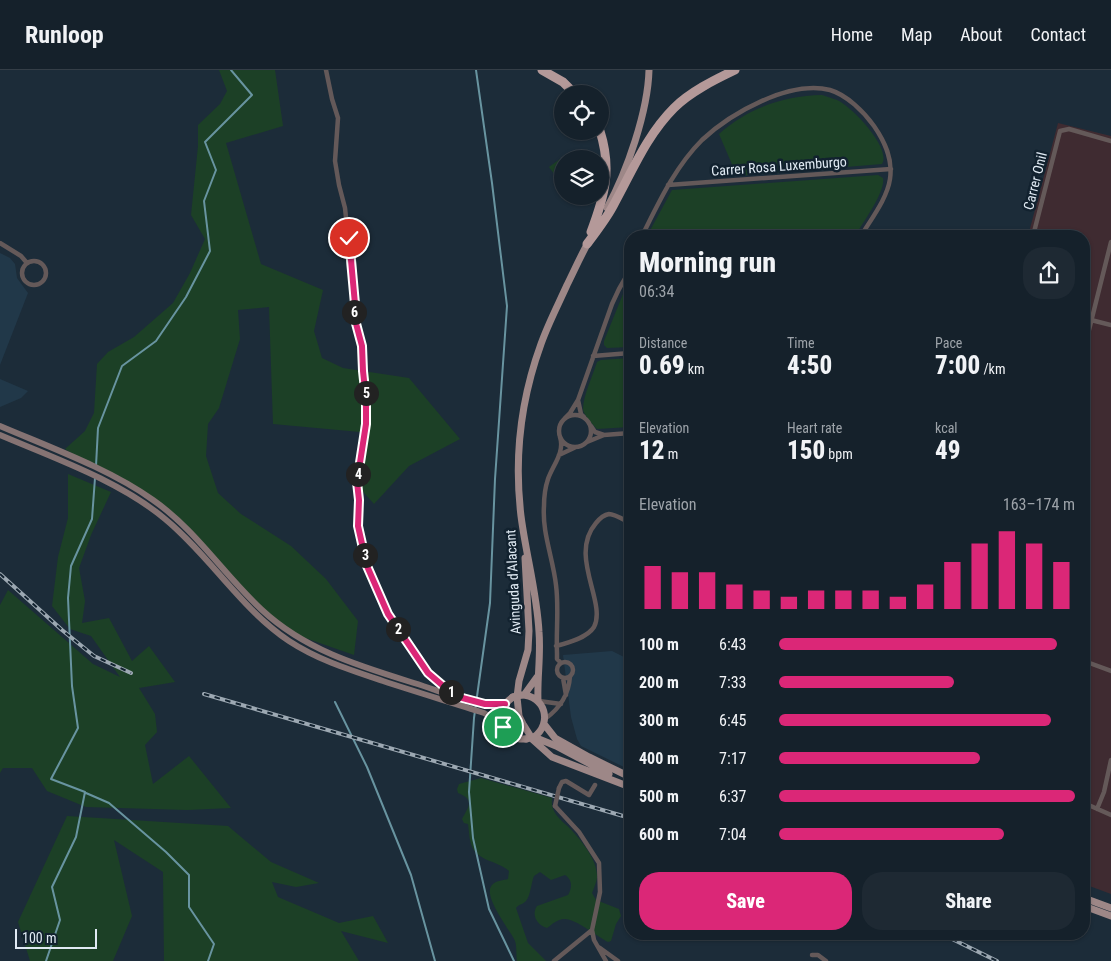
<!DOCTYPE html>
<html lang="en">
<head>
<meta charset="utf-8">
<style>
	:root { --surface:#15212b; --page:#1e2933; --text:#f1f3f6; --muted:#9da3a9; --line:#343e47; --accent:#db2777 }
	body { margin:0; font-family:"Roboto Condensed",sans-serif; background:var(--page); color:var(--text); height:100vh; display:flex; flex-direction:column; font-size:19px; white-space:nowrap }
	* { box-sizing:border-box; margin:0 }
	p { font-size:16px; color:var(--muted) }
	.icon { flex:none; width:28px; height:28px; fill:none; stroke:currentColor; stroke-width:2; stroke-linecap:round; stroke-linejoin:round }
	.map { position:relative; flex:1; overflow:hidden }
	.sheet { position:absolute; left:624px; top:160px; width:466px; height:710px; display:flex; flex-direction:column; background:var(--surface); border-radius:20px; box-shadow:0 1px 4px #0004,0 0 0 1px var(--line) }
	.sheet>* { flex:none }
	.controls { position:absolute; left:554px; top:15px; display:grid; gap:10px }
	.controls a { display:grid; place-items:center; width:55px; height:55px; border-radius:50%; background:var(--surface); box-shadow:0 1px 4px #0004,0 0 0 1px var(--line); font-size:25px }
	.scale { position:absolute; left:15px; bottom:12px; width:82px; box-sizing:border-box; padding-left:5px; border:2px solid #e0eaf3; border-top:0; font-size:14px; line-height:18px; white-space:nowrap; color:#e0eaf3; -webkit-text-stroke:4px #12222f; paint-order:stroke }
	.pin { position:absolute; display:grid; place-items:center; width:42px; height:42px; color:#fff; margin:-21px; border:2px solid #fff; border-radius:50%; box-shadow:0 1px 5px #0007 }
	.km { position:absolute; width:25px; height:25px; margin:-12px; border-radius:50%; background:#222; color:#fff; font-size:14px; line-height:25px; text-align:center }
	.round { display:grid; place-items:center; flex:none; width:52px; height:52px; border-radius:20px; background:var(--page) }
	.headline { display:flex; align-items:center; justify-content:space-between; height:85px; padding:0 15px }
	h1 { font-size:28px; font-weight:800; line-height:38px }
	.figures { display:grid; grid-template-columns:repeat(3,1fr); gap:8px; height:85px; padding:5px 15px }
	.figures div { display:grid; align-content:center }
	.figures b { font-size:25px; font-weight:800 }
	.figures small { font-size:14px; font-weight:400 }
	.figures p { font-size:14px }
	.chart { height:140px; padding:10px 15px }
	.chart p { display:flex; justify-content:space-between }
	.chart svg { width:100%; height:90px; margin-top:5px; stroke:var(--accent); stroke-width:6 }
	.cta { display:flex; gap:10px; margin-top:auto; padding:10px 15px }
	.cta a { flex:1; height:58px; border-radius:20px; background:var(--accent); color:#fff; font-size:20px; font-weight:800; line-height:58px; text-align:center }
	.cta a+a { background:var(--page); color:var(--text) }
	ul { padding:0 15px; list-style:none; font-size:16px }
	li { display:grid; grid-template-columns:80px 60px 1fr; align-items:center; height:38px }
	li i { height:12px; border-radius:6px; background:var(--accent) }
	header { display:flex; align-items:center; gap:30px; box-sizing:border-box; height:70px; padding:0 25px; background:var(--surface); border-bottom:1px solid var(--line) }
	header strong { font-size:24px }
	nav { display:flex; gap:28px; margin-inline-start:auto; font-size:18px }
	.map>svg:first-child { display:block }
	.built { fill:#213849 }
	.industrial { fill:#3f2b31 }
	.green { fill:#1c4026 }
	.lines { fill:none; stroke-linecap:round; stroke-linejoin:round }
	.stream { stroke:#6894a0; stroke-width:2 }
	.minor { stroke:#645959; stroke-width:4.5 }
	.secondary { stroke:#857373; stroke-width:6 }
	.primary { stroke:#9d8787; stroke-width:7 }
	.motorway { stroke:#b49999; stroke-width:9 }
	.rail-casing { stroke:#9ca8b2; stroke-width:4 }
	.rail { stroke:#12222f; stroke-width:2; stroke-dasharray:5.5; stroke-linecap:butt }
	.minor-bridge { stroke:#645959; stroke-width:4.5 }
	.primary-bridge { stroke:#9d8787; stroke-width:7 }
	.route-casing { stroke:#fff; stroke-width:10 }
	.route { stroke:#db2777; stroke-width:6 }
	.labels { text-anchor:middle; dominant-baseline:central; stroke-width:5; stroke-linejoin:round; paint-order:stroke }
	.street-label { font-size:14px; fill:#e0eaf3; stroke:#12222f }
</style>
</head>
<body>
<header>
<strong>Runloop</strong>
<nav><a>Home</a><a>Map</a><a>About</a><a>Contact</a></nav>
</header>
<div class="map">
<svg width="1111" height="891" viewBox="0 0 1111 891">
	<rect width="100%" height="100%" fill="#1c2c39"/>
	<path class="built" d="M0,183L10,188L15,194L17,208L28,223L0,295Z
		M0,309L28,321L21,328L0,337Z
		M612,581L630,590V700L581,676L577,669L571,647L563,585Z"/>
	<path class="industrial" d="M1058,53L1111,66V824L1084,814V166H1028Z"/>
	<path class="green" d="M219,0H275L283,56L226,73L261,194L323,220L314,261L322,288L343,298L409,308L460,369L409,396L374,434L358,416L360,362L273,354L269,237L238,240L240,269L219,338L208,354L206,386L218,423L241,444L291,476L326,509L358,551L354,585L291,563L253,531L170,442L65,379L85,361L94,343L97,294L108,282L134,267L173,233L190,203L205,169L191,145L198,76V55L220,34L227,21Z
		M822,25C827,27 832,28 837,30C851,36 892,78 882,94L737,106L719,64C748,38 783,26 822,25Z
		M560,89L562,92V115L549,97Z
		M878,105L883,108C886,121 862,154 855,166H647L672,120Z
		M630,216V277L607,278L604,275V271L623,224Z
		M630,288V357L597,359C593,355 583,344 583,339C583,326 593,305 597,292L601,290Z
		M68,404L111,422L91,465L79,498L85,531L82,553L109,548L132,591L149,576L175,612L139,618L155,644L157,662L145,675L153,714L189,686L231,738L187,740L86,737L47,721L32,698H3L0,703V535L8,520L93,594L120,607L91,566L70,559L52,536L58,487L68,448Z
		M481,708L552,728C550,746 564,751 574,763C584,774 598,792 597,808C596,813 594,818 592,823L596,830L619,839L621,846L616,854L611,871L608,872C598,867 576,849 565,849C559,848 552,854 547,858C537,855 531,845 537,836L568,825C572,818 573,810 565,805L551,810L540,802L534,806C531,813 531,824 526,831C522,835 519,834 516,838L528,873L546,891H517C516,885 517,877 515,871C511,861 480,824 493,814C496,811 504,810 508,809L509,801C497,790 477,792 471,774C469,768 469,760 468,754L464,753L462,749C469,736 475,730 458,723L457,719L459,714Z
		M67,746L228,756L271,792L319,813L296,817L272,812L278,827L339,853L373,846L388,873L341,861L359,891H164L163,802L114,770L132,846L113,891H30L18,852Z"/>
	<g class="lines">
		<path class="stream" d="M476,0L492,113L507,236L495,409L490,533L474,648L469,722L473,768L489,839L514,891
			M96,396L98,358L122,296L156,271L186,227L210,181L204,131L216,100L205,72L252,25L231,0
			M335,632L367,697L411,805L435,891
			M86,723L109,733L166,782L189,805V837L214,874L208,891
			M46,891L60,850L52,817L76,767L85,722L51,709L78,658L72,616L68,528L71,496L92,449L95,408"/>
		<path class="minor" d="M326,0L332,29L338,48L335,91L339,115L345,138L355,234L353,246L362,276L363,301L367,329L366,354L357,412L359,430L358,456L367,496L388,544L428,603L454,625
			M668,115L891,99
			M642,166C659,132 675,97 702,70C731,43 789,10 830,20C847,25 864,42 874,56C885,72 893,89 890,109C887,129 871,149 861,166
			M1033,166L1060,61L1069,59L1111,71
			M0,173L21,186L27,193
			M22 203a12 12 0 1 1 24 0a12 12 0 1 1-24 0Z
			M1084,244L1092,246
			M1091,250L1111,255
			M1084,280L1111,172
			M593,286L630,283
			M578,330L581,344L584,347
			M559 361a16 16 0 1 1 32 0a16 16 0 1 1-32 0Z
			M565,348L570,343L578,330L612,234L619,219L630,200
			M604,365L630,363
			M560,367C565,382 553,395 548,409C545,418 544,427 544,436C542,463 553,488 556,515C559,538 556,560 557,583V589L561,593
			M587,372L604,365L595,362L591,356
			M559,385L576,377
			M556,576C568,573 587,568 594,557C607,532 568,486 596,453C600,448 603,445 609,444C615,444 624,450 630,453
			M1084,591L1111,601
			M557 600a8 8 0 1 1 16 0a8 8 0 1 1-16 0Z
			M563,608L566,625
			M539,631L561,634
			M545,649C559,639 569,624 570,606
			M559,718L562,712L566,711L589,725L595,715
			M1084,733L1111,745
			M1097,739L1104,722L1111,690
			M592,860L594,870L606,891
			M600,878L618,891
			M812,885H818L826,891
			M554,891L592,860L600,822L599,793L579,762L555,736"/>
		<path class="secondary" d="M0,356C49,377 110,399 153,430C196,460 224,505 262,540C305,580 359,596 414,613C437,620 463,631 486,635C492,636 499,634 505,634
			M0,365C54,388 120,411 165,449C210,486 240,538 289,571C318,590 350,600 383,611C416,622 450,632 484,643L501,653"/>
		<path class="primary" d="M607,138C627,102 648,41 649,0
			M525,488L529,561L528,580L519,611L517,627L519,646L523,654L533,670L552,687L630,717
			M521,625C545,625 553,653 534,667L556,676L609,704
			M524,625L537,607
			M513,627C492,641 501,671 526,669
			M538,631C537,608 541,585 539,562C537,523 526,485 521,446C514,388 521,329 541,274C548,254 558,235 567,215C574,201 581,185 589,171
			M544,654L555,668L589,687L630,707
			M1084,828L1111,838
			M1084,836L1111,846"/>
		<path class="motorway" d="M542,0L563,12L575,24
			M591,162C605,125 612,99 600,61
			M587,174C596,162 606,149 613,136C632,102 646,66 674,38C690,22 714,10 735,0"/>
		<defs>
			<path id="rail" d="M0,504L62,560L94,586L131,603
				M204,624L630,748
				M942,864L997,891"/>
		</defs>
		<use href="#rail" class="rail-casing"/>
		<use href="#rail" class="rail"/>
		<path class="minor-bridge" d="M555,736L559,718"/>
		<path class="primary-bridge" d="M513,627L521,625
			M526,669L534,667"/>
	</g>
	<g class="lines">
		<defs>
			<path id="route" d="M349,168L355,234L354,246L362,276L363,301L366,329V354L357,412L359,430L358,456L367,496L388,544L428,603L455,626L485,634H505L501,643L503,657"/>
		</defs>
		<use href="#route" class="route-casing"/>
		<use href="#route" class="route"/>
	</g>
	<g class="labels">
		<g class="street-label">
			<text transform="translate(779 96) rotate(-4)">Carrer Rosa Luxemburgo</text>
			<text transform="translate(1035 111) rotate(-76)">Carrer Onil</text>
			<text transform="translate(513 512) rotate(-93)">Avinguda d'Alacant</text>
		</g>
	</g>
</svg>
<div class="controls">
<a><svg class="icon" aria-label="locate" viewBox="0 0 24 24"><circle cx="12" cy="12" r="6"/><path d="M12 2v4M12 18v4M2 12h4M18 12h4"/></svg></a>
<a><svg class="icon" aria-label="layers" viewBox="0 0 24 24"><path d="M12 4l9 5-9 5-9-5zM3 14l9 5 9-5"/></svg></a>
</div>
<div class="scale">100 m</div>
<div class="pin" style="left:503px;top:657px;background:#1e9e55"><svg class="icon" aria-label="arrive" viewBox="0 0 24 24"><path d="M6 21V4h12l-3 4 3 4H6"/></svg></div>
<div class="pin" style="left:349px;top:168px;background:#d93025"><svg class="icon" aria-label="check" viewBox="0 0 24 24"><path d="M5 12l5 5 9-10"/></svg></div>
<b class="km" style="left:451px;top:622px">1</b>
<b class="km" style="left:398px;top:559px">2</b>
<b class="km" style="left:365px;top:485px">3</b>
<b class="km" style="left:358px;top:404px">4</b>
<b class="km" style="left:366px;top:323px">5</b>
<b class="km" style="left:354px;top:242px">6</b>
<section class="sheet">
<div class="headline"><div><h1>Morning run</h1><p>06:34</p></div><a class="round"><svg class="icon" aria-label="share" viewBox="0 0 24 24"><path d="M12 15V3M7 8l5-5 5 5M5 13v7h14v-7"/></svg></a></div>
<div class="figures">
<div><p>Distance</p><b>0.69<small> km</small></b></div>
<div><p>Time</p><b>4:50</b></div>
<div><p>Pace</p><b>7:00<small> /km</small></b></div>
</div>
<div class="figures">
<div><p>Elevation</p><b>12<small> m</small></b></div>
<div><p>Heart rate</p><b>150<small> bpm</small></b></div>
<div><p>kcal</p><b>49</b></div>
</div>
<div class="chart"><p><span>Elevation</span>163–174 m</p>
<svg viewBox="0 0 160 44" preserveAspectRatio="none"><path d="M5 44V23M15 44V26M25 44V26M35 44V32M45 44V35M55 44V38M65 44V35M75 44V35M85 44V35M95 44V38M105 44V32M115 44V21M125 44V12M135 44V6M145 44V12M155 44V21"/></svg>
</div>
<ul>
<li><b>100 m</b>6:43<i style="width:94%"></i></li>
<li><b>200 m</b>7:33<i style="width:59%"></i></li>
<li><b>300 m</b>6:45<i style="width:92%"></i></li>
<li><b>400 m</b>7:17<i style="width:68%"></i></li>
<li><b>500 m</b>6:37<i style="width:100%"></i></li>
<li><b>600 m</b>7:04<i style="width:76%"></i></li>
</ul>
<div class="cta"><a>Save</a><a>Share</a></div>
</section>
</div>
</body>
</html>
